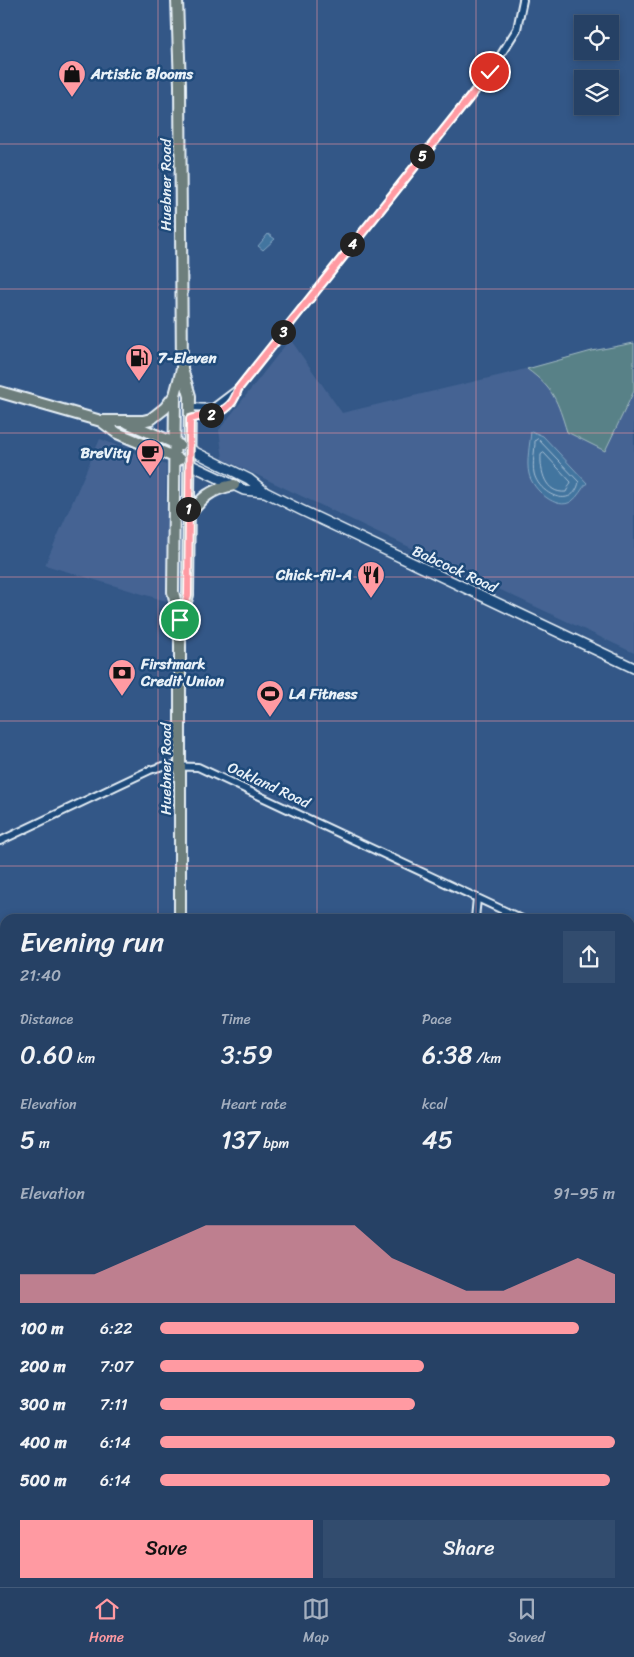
<!DOCTYPE html>
<html lang="en">
<head>
<meta charset="utf-8">
<style>
	:root { --surface:#264165; --page:#324c6e; --text:#f1f3f6; --muted:#a4afbf; --line:#425a79; --accent:#ff9aa2 }
	body { margin:0; font-family:Sriracha,sans-serif; background:var(--page); color:var(--text); height:100vh; display:flex; flex-direction:column; font-size:19px; white-space:nowrap }
	* { box-sizing:border-box; margin:0 }
	p { font-size:16px; color:var(--muted) }
	.icon { flex:none; width:28px; height:28px; fill:none; stroke:currentColor; stroke-width:2; stroke-linecap:round; stroke-linejoin:round }
	.map { position:relative; flex:1; overflow:hidden }
	.details { position:absolute; left:0px; top:914px; width:635px; height:674px; display:flex; flex-direction:column; background:var(--surface); border-radius:15px 15px 0 0; box-shadow:0 2px 8px #0003,0 0 0 1px var(--line) }
	.details>* { flex:none }
	.buttons { position:absolute; left:574px; top:15px; display:grid; gap:10px }
	.buttons a { display:grid; place-items:center; width:45px; height:45px; border-radius:0px; background:var(--surface); box-shadow:0 2px 8px #0003,0 0 0 1px var(--line); font-size:25px }
	.pin { position:absolute; display:grid; place-items:center; width:42px; height:42px; color:#fff; margin:-21px; border:2px solid #fff; border-radius:50%; box-shadow:0 1px 5px #0007 }
	.km { position:absolute; width:25px; height:25px; margin:-12px; border-radius:50%; background:#222; color:#fff; font-size:14px; line-height:25px; text-align:center }
	.round { display:grid; place-items:center; flex:none; width:52px; height:52px; border-radius:0px; background:var(--page) }
	.headline { display:flex; align-items:center; justify-content:space-between; height:85px; padding:0 20px }
	h1 { font-size:28px; font-weight:600; line-height:38px }
	.metrics { display:grid; grid-template-columns:repeat(3,1fr); gap:8px; height:85px; padding:5px 20px }
	.metrics div { display:grid; align-content:center }
	.metrics b { font-size:25px; font-weight:600 }
	.metrics small { font-size:14px; font-weight:400 }
	.metrics p { font-size:14px }
	.chart { height:140px; padding:10px 20px }
	.chart p { display:flex; justify-content:space-between }
	.chart svg { width:100%; height:90px; margin-top:5px; fill:var(--accent); opacity:.7 }
	.cta { display:flex; gap:10px; margin-top:auto; padding:10px 20px }
	.cta a { flex:1; height:58px; border-radius:0px; background:var(--accent); color:#111; font-size:20px; font-weight:600; line-height:58px; text-align:center }
	.cta a+a { background:var(--page); color:var(--text) }
	ul { padding:0 20px; list-style:none; font-size:16px }
	li { display:grid; grid-template-columns:80px 60px 1fr; align-items:center; height:38px }
	li i { height:12px; border-radius:6px; background:var(--accent) }
	.tabs { display:flex; justify-content:space-around; align-items:center; height:70px; border-top:1px solid var(--line); background:var(--surface); font-size:14px; color:var(--muted) }
	.tabs a { display:grid; justify-items:center; gap:2px }
	.tabs .on { color:var(--accent) }
	.map>svg:first-child { display:block }
	.built { fill:#456493 }
	.green { fill:#598187; stroke:#a0b9c0 }
	.water { fill:#42749f; stroke:#84a6c3 }
	.lines { fill:none; stroke-linecap:round; stroke-linejoin:round }
	.shore { stroke:#a6bfd4; stroke-width:1 }
	.stream { stroke:#84a6c3; stroke-width:2.5 }
	.minor-casing { stroke:#e8f1f8; stroke-width:10 }
	.tertiary-casing { stroke:#e8f1f8; stroke-width:11 }
	.secondary-casing { stroke:#e8f1f8; stroke-width:12 }
	.primary-casing { stroke:#e8f1f8; stroke-width:14 }
	.minor { stroke:#1f4a7a; stroke-width:6 }
	.tertiary { stroke:#1f4a7a; stroke-width:8 }
	.secondary { stroke:#1f4a7a; stroke-width:9 }
	.primary { stroke:#6d7e7c; stroke-width:10 }
	.route-casing { stroke:#fff; stroke-width:10 }
	.route { stroke:#ff9aa2; stroke-width:6 }
	.grid { fill:none; stroke:#ff9aa2; stroke-width:1; stroke-opacity:0.55 }
	.labels { text-anchor:middle; dominant-baseline:central; stroke-width:5; stroke-linejoin:round; paint-order:stroke }
	.poi-label { font-size:15px; font-weight:bold; fill:#e8f1f8; stroke:#1f4a7a; text-anchor:start }
	.street-label { font-size:15px; fill:#e8f1f8; stroke:#1f4a7a }
</style>
</head>
<body>
<div class="map">
<svg width="634" height="1587" viewBox="0 0 634 1587">
	<rect width="100%" height="100%" fill="#335787"/>
	<filter id="ink" filterUnits="userSpaceOnUse"><feTurbulence type="fractalNoise" baseFrequency=".02" numOctaves="2"/><feDisplacementMap in="SourceGraphic" scale="10" xChannelSelector="R" yChannelSelector="G"/><feConvolveMatrix kernelMatrix="1 2 1 2 8 2 1 2 1" color-interpolation-filters="sRGB"/></filter>
	<g filter="url(#ink)">
		<path class="built" d="M290,339L342,413L510,373L592,351L634,343V653L223,459L219,430Z
			M100,439L166,465V601L45,565Z
			M0,1008H5V1240L0,1236Z"/>
		<path class="green" d="M634,343V391L605,451L567,432C557,400 554,389 527,369L592,351Z
			M0,929L5,930V1008H0Z
			M0,1226H5V1574H0Z
			M630,1398L634,1401V1446L630,1438Z
			M634,1497V1587H599L598,1583L630,1582V1510Z
			M288,1583H365L368,1587H290Z
			M396,1583H470L471,1587H400Z"/>
		<path class="water" d="M268,234L275,239L263,250L258,246Z
			M531,431L543,436L587,483C582,488 578,497 572,501C557,512 532,489 529,474C526,462 530,444 531,431Z"/>
		<g class="lines">
			<path class="shore" d="M538,439L579,482C573,511 538,494 534,473C532,464 535,451 535,441Z
				M544,453L571,482L566,492C545,494 540,471 541,455Z"/>
			<path class="stream" d="M0,1260L5,1261
				M318,1582L328,1587"/>
			<defs>
				<path id="minor" d="M190,407L213,408L238,389L490,72L517,29L523,0
					M190,419C212,412 230,417 238,389
					M0,841L150,770L163,766L198,767L522,919
					M475,919L477,898
					M630,964L634,965
					M0,1586L177,1585
					M474,1587V1582"/>
				<path id="tertiary" d="M0,1412H5
					M0,1425H5"/>
				<path id="secondary" d="M189,449L249,479L265,492L301,510L634,668
					M189,464L244,490L265,492"/>
				<path id="primary" d="M177,0L180,85L182,369L190,396L188,595L180,620
					M0,392L101,421H143L151,419L165,408L175,395
					M101,421L117,433L179,459
					M128,423L179,445
					M188,516C203,497 209,490 234,485
					M180,919V620L173,592L175,395L182,369
					M177,1587V1582"/>
			</defs>
			<use href="#minor" class="minor-casing"/>
			<use href="#tertiary" class="tertiary-casing"/>
			<use href="#secondary" class="secondary-casing"/>
			<use href="#primary" class="primary-casing"/>
			<use href="#minor" class="minor"/>
			<use href="#tertiary" class="tertiary"/>
			<use href="#secondary" class="secondary"/>
			<use href="#primary" class="primary"/>
		</g>
	</g>
	<g class="lines" filter="url(#ink)">
		<defs>
			<path id="route" d="M180,620L188,595L190,419C213,412 230,417 238,389L490,72"/>
		</defs>
		<use href="#route" class="route-casing"/>
		<use href="#route" class="route"/>
	</g>
	<path class="grid" d="M158,0V919M317,0V919M476,0V919M0,144H634M0,289H634M0,433H634M0,577H634M0,721H634M0,866H634M0,1010H5M630,1010H634M0,1154H5M630,1154H634M0,1298H5M630,1298H634M0,1443H5M630,1443H634M158,1582V1587M317,1582V1587M476,1582V1587"/>
	<defs>
		<symbol id="shop-pin" viewBox="-11 -11 22 30"><path d="M0 17L-7.5 6A9.5 9.5 0 1 1 7.5 6Z" fill="#ff9aa2" stroke="#1f4a7a"/><path d="M-5-2.5h2.3a2.7 3.5 0 0 1 5.4 0H5L5.5 6h-11ZM-1.5-2.5h3a1.5 2.3 0 0 0-3 0Z" fill="#111"/></symbol>
		<symbol id="fuel-pin" viewBox="-11 -11 22 30"><path d="M0 17L-7.5 6A9.5 9.5 0 1 1 7.5 6Z" fill="#ff9aa2" stroke="#1f4a7a"/><path d="M-5.5-6h7V0h2V4h1.3V-2.5L3-4.5l.8-.8L6-3V5H2.5V1h-1V6h-7ZM-4.2-4.7v3.2H.2V-4.7Z" fill="#111"/></symbol>
		<symbol id="cafe-pin" viewBox="-11 -11 22 30"><path d="M0 17L-7.5 6A9.5 9.5 0 1 1 7.5 6Z" fill="#ff9aa2" stroke="#1f4a7a"/><path d="M-5.5-4.5H6V0H3Q3 3.5 0 3.5H-2.5Q-5.5 3.5-5.5 0ZM3-3.2v2h1.7v-2ZM-6 4.5H4V6H-6Z" fill="#111"/></symbol>
		<symbol id="restaurant-pin" viewBox="-11 -11 22 30"><path d="M0 17L-7.5 6A9.5 9.5 0 1 1 7.5 6Z" fill="#ff9aa2" stroke="#1f4a7a"/><path d="M-5-6h1v4h1v-4h1v4h1v-4h1v5L-1.5 .5V6h-2V.5L-5-1ZM5-6V6H3V1.5H1.5Q1.5-4 5-6Z" fill="#111"/></symbol>
		<symbol id="bank-pin" viewBox="-11 -11 22 30"><path d="M0 17L-7.5 6A9.5 9.5 0 1 1 7.5 6Z" fill="#ff9aa2" stroke="#1f4a7a"/><path d="M-6-4H6V4H-6ZM0-2.3a2.3 2.3 0 1 0 0 4.6a2.3 2.3 0 1 0 0-4.6Z" fill="#111"/></symbol>
		<symbol id="stadium-pin" viewBox="-11 -11 22 30"><path d="M0 17L-7.5 6A9.5 9.5 0 1 1 7.5 6Z" fill="#ff9aa2" stroke="#1f4a7a"/><path d="M0-5a6.5 5 0 1 0 0 10a6.5 5 0 1 0 0-10ZM-3.5-1.8h7v3.6h-7Z" fill="#111"/></symbol>
	</defs>
	<g fill-rule="evenodd">
		<use href="#shop-pin" x="56" y="58" width="32" height="43"/>
		<use href="#fuel-pin" x="123" y="342" width="32" height="43"/>
		<use href="#cafe-pin" x="134" y="437" width="32" height="43"/>
		<use href="#restaurant-pin" x="355" y="559" width="32" height="43"/>
		<use href="#bank-pin" x="106" y="657" width="32" height="43"/>
		<use href="#stadium-pin" x="254" y="678" width="32" height="43"/>
	</g>
	<g class="labels">
		<g class="poi-label">
			<text x="91" y="74">Artistic Blooms</text>
			<text x="158" y="358">7-Eleven</text>
			<text x="131" y="453" text-anchor="end">BreVity</text>
			<text x="352" y="575" text-anchor="end">Chick-fil-A</text>
			<text x="141" y="664">Firstmark<tspan x="141" dy="17">Credit Union</tspan></text>
			<text x="289" y="694">LA Fitness</text>
		</g>
		<g class="street-label">
			<text transform="translate(166 185) rotate(-90)">Huebner Road</text>
			<text transform="translate(455 569) rotate(25)">Babcock Road</text>
			<text transform="translate(166 769) rotate(-90)">Huebner Road</text>
			<text transform="translate(269 785) rotate(25)">Oakland Road</text>
		</g>
	</g>
</svg>
<div class="buttons">
<a><svg class="icon" aria-label="locate" viewBox="0 0 24 24"><circle cx="12" cy="12" r="6"/><path d="M12 2v4M12 18v4M2 12h4M18 12h4"/></svg></a>
<a><svg class="icon" aria-label="layers" viewBox="0 0 24 24"><path d="M12 4l9 5-9 5-9-5zM3 14l9 5 9-5"/></svg></a>
</div>
<div class="pin" style="left:180px;top:620px;background:#1e9e55"><svg class="icon" aria-label="arrive" viewBox="0 0 24 24"><path d="M6 21V4h12l-3 4 3 4H6"/></svg></div>
<div class="pin" style="left:490px;top:72px;background:#d93025"><svg class="icon" aria-label="check" viewBox="0 0 24 24"><path d="M5 12l5 5 9-10"/></svg></div>
<b class="km" style="left:188px;top:509px">1</b>
<b class="km" style="left:211px;top:415px">2</b>
<b class="km" style="left:283px;top:332px">3</b>
<b class="km" style="left:352px;top:244px">4</b>
<b class="km" style="left:422px;top:156px">5</b>
<section class="details">
<div class="headline"><div><h1>Evening run</h1><p>21:40</p></div><a class="round"><svg class="icon" aria-label="share" viewBox="0 0 24 24"><path d="M12 15V3M7 8l5-5 5 5M5 13v7h14v-7"/></svg></a></div>
<div class="metrics">
<div><p>Distance</p><b>0.60<small> km</small></b></div>
<div><p>Time</p><b>3:59</b></div>
<div><p>Pace</p><b>6:38<small> /km</small></b></div>
</div>
<div class="metrics">
<div><p>Elevation</p><b>5<small> m</small></b></div>
<div><p>Heart rate</p><b>137<small> bpm</small></b></div>
<div><p>kcal</p><b>45</b></div>
</div>
<div class="chart"><p><span>Elevation</span>91–95 m</p>
<svg viewBox="0 0 160 44" preserveAspectRatio="none"><path d="M0 44V30L10 30L20 30L30 22L40 14L50 6L60 6L70 6L80 6L90 6L100 22L110 30L120 38L130 38L140 30L150 22L160 30V44z"/></svg>
</div>
<ul>
<li><b>100 m</b>6:22<i style="width:92%"></i></li>
<li><b>200 m</b>7:07<i style="width:58%"></i></li>
<li><b>300 m</b>7:11<i style="width:56%"></i></li>
<li><b>400 m</b>6:14<i style="width:100%"></i></li>
<li><b>500 m</b>6:14<i style="width:99%"></i></li>
</ul>
<div class="cta"><a>Save</a><a>Share</a></div>
</section>
</div>
<nav class="tabs">
<a class="on"><svg class="icon" aria-label="home" viewBox="0 0 24 24"><path d="M3 11l9-7 9 7M6 9v11h12V9"/></svg>Home</a>
<a><svg class="icon" aria-label="map" viewBox="0 0 24 24"><path d="M3 6l6-2 6 2 6-2v14l-6 2-6-2-6 2zM9 4v14M15 6v14"/></svg>Map</a>
<a><svg class="icon" aria-label="saved" viewBox="0 0 24 24"><path d="M7 4h10v16l-5-4-5 4z"/></svg>Saved</a>
</nav>
</body>
</html>
